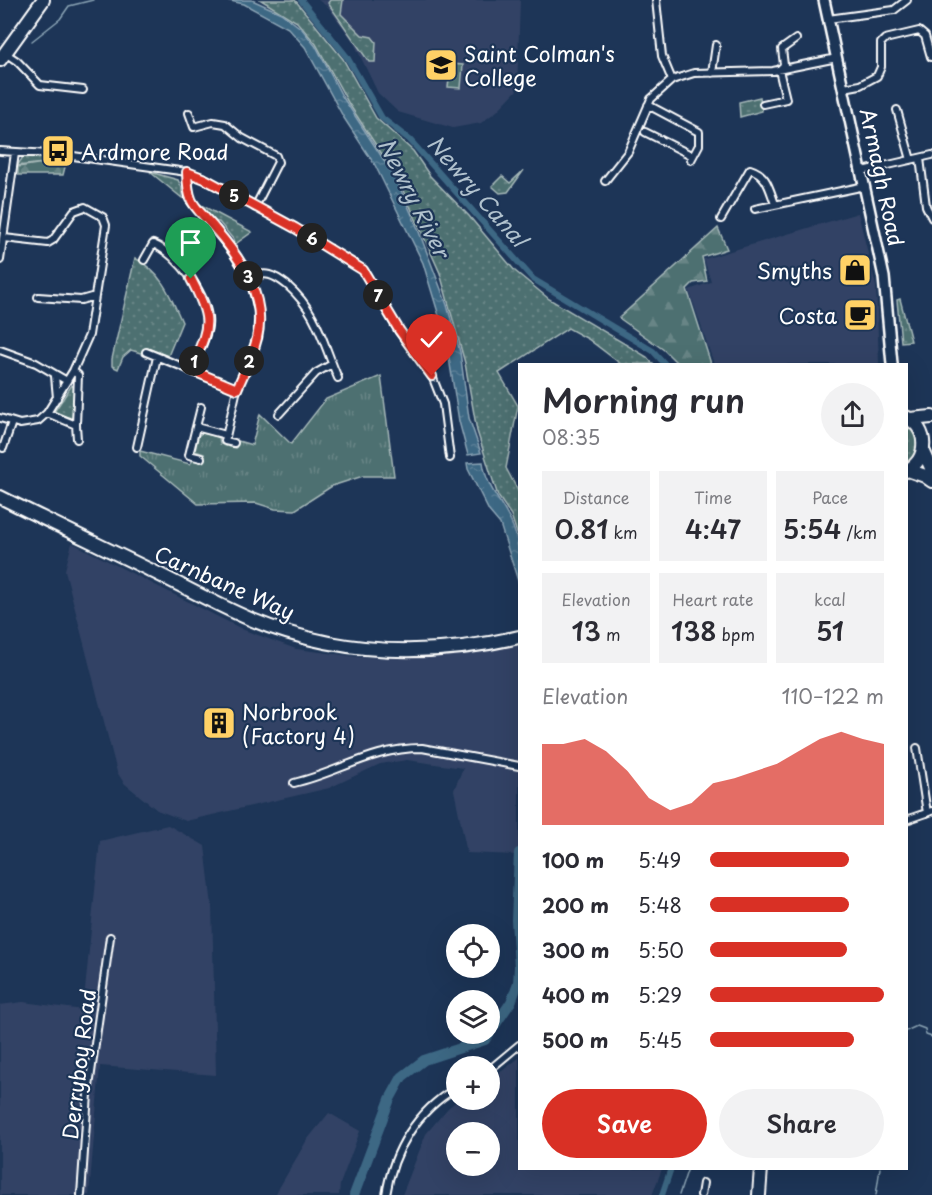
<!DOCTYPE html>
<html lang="en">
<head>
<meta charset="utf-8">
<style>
	:root { --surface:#fff; --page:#f2f2f3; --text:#2b2b33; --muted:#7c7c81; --accent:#d93025 }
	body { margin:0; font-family:"Playpen Sans",sans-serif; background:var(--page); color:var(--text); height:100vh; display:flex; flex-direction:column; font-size:22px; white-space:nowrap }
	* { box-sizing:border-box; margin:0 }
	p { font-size:20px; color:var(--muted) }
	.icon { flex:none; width:33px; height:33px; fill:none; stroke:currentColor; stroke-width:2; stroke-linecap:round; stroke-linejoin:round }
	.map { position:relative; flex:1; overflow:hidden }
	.side { position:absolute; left:518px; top:363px; width:390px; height:807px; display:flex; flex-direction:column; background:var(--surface); border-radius:0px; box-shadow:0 6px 24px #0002 }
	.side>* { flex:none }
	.buttons { position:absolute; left:446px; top:924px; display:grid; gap:12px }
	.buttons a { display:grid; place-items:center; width:54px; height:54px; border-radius:50%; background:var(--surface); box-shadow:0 6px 24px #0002; font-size:30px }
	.pin { position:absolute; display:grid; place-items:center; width:51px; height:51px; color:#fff; margin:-62px -26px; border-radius:50% 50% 50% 0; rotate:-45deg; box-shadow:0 0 6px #0007 }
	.pin .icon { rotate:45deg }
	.km { position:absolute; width:30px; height:30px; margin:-15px; border-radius:50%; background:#222; color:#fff; font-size:16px; line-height:30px; text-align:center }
	.round { display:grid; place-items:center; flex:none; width:63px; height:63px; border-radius:32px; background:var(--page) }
	.head { display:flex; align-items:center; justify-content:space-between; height:102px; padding:0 24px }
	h1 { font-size:33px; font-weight:600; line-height:45px }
	.metrics { display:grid; grid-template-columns:repeat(3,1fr); gap:9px; height:102px; padding:6px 24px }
	.metrics div { display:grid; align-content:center; border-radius:0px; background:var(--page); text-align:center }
	.metrics b { font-size:26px; font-weight:600 }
	.metrics small { font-size:16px; font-weight:400 }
	.metrics p { font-size:16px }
	.chart { height:168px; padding:12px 24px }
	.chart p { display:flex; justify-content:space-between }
	.chart svg { width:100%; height:108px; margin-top:6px; fill:var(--accent); opacity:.7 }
	.primary-button { display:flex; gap:12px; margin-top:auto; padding:12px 24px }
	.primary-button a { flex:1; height:69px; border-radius:36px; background:var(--accent); color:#fff; font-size:24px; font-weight:600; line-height:69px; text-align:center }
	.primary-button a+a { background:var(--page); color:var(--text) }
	ul { padding:0 24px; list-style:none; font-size:20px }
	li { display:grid; grid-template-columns:96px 72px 1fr; align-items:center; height:45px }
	li i { height:15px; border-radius:8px; background:var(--accent) }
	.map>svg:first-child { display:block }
	.built { fill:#334365; fill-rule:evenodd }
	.grass { fill:url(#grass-dots); stroke:#a6b8b8; stroke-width:1.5 }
	.forest { fill:url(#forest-firs); stroke:#a6b8b8; stroke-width:1.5 }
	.park { fill:url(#park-tufts); stroke:#a6b8b8; stroke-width:1.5 }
	.pitch { fill:#4d7071; stroke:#a6b8b8; stroke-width:1.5 }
	.water { fill:url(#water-ripples); stroke:#8ba4b5; stroke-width:1.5 }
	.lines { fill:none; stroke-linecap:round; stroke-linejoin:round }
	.stream { stroke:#8ba4b5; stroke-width:1.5 }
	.canal { stroke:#3d6784; stroke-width:6 }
	.river { stroke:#3d6784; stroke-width:10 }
	.street-casing { stroke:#fff; stroke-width:10 }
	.primary-casing { stroke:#fff; stroke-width:14 }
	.highway-casing { stroke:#fff; stroke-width:16 }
	.street { stroke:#1d3557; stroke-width:6 }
	.primary { stroke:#1d3557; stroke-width:9 }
	.highway { stroke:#1d3557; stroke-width:12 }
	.route-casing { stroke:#fff; stroke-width:12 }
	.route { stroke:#d93025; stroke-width:8 }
	.labels { text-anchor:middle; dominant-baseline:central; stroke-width:4.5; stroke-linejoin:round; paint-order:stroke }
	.poi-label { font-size:21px; fill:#fff; stroke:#1d3557; text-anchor:start }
	.street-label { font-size:21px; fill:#fff; stroke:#1d3557 }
	.water-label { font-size:22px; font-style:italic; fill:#b1c2ce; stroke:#1d3557 }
</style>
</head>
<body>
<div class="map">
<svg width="932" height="1195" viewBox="0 0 932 1195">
	<defs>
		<pattern id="grass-dots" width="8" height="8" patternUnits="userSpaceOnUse" patternTransform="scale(1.5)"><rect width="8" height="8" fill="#4d7071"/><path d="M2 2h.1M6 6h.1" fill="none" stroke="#688586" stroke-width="1.8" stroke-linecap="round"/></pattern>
		<pattern id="forest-firs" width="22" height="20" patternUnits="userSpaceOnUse" patternTransform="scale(1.5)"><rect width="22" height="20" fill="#4d7071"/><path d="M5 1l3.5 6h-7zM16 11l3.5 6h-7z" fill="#688586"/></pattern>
		<pattern id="park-tufts" width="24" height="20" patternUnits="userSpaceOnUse" patternTransform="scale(1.5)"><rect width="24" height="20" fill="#4d7071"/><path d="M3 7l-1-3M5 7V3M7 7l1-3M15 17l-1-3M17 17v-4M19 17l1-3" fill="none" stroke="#688586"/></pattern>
		<pattern id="water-ripples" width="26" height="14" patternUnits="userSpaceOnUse" patternTransform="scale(1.5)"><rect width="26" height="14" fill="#3d6784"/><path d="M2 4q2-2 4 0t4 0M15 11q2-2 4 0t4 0" fill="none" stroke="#5a7e96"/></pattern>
	</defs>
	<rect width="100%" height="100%" fill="#1d3557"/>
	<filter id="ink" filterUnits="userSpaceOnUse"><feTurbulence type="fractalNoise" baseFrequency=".0167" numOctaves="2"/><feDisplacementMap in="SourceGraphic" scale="12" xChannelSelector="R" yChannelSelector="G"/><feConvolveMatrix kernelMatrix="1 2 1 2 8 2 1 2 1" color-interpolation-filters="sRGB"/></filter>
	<g filter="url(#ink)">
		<path class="built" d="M318,0H520L517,90L497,111L481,123L453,128L398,112L378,93L353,41L328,7Z
			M858,213L876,286L879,364H714L689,290L711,282L704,259Z
			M72,543L244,630L296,649L360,657L434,658L519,645V855L467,853L454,790L463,768L407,760L380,764L329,788L186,821L157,810L124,783L117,772L65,570Z
			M168,825L205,846L212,906L216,1075L100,1066L89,1195H0V1005L23,1002L83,1010L100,841Z
			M519,1058V1168L662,1169L652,1195H402L426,1134L448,1108L458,1100H489V1081ZM489,1132V1166H456V1132Z
			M329,1113L360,1131L340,1184L339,1195H275L307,1140Z"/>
		<path class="grass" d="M261,0H295L343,59L376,118L413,151L430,176L469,216L515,271L549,299L647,357L653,364H621L588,339L568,328L499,373L518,406L506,468L519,493V539L511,515L498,496L477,431L465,363L440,273L397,177L349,104L316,44L297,22Z
			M330,0H343L341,14L362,35L372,37L376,42L375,62H369L328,3Z
			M760,97L762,111L740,117L739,102Z
			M23,157L72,159V160L17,166Z
			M524,170L508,192L500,193L492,186L502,176L510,183Z
			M150,172L178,180L182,188V198Z
			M199,204L252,232L234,245L233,239L219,222H215Z
			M135,258C162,273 170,295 182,322L168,356L147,348L144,354L131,350L123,357L118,369L112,366V359Z
			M900,299L911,341L901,342L897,300Z
			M72,385L75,389L73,417L71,419L54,412Z
			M906,423L919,438L918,453L906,466Z"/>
		<path class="forest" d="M50,162L66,163L63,175H18V167Z
			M718,228L727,249L702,257L707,281L693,283L687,289L711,364H678L664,350L619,318Z"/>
		<path class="park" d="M381,376L394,476H363L332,486L295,510L275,509L256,503L198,504L140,456V451L190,464L194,459L202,461L204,454L195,451L198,436L202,433L219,437L220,444L236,448L238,441L252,445L260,414L291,444L326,399Z"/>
		<path class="pitch" d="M451,64L463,65L461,88L448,87Z"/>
		<path class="water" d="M226,0H252L281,13L302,29L317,48L342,96L395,177L416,224L447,305L460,352L469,418L481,453L468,455L459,421L446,339L423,263L375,165L344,118L305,47L288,28L244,4Z
			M483,462C486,488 504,504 513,527C520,545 519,565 519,584L500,524L489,511L468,469L467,463Z"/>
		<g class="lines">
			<path class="stream" d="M32,41L60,19L69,6L93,0
				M906,1031L917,1026L925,1029L926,1035L932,1037
				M679,1195L688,1168
				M876,1195L880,1168"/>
			<path class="canal" d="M301,0L347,57L382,118L410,140L533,279L653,351L665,364
				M662,1195L671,1168"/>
			<path class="river" d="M354,1195L390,1099L402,1077L424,1060L485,1040L511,1002L518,983L519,967L516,920L519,853"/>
			<defs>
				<path id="street" d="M656,0L662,56L672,80
					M828,19L894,10L907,0
					M5,53L17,61L40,85L83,90
					M712,73L716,45
					M844,88L860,85L877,76L881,67V43L885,39L919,31L925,36L931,57
					M763,104L786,99L779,70L784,65L782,49L796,39
					M648,105L699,132V145L691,160
					M897,110L911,160
					M189,113L194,127L213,122L225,124L242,138L276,156L278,162L255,207
					M645,132L693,156
					M0,151L66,155L187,172L205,179L295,228L363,270L399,331L432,376L443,404L450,458
					M920,158L926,206L932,218
					M862,171L932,155
					M187,172L189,199L233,252L250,279L259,313L258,337L237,389L225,441L234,443
					M605,181L628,152L651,99L672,80L694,73L773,71L837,58
					M755,209L865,186
					M721,219L750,169C767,174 769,188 775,204
					M0,260L15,153
					M144,260L153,244C178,254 211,298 208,326C206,340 197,356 191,370
					M250,279C265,270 274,275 287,285C318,312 322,341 338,378
					M38,297L81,300L95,296
					M0,350L36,363L67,381
					M146,352L237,389
					M55,376L57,398
					M47,413L76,425L78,375L73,371
					M279,414L316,373L332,364
					M0,418L20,424L38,421L47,413L73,371L89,335L106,225L103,217L85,207L74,211L53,240L48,243L4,238
					M76,425L77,439
					M196,427L201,407
					M137,447L157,357
					M3,448L12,422
					M201,458L189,455L196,427L226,435
					M917,748L927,813
					M294,783C341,772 371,748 422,748L519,766
					M906,820L932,811
					M489,1070L519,1045
					M81,1195L88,1094L110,937
					M386,1195C393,1150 417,1111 456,1088
					M701,1195L703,1183"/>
				<path id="primary" d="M824,0L884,277L892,364"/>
				<path id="highway" d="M0,60L43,0
					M906,417C929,429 929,459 906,471
					M910,419L932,417
					M923,450L932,470
					M908,470L925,476L932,481
					M0,497C50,522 101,546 152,571C185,587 217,605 250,619C337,655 429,658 519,637
					M759,1195L761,1168"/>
			</defs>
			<use href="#street" class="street-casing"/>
			<use href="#primary" class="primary-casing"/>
			<use href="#highway" class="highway-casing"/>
			<use href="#street" class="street"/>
			<use href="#primary" class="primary"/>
			<use href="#highway" class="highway"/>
		</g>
	</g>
	<g class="lines" filter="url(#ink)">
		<defs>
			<path id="route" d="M191,279C214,323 209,325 191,370L237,389C244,372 253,356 257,338C267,297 241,259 216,230C195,205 188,207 187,172L205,179L295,228L363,270L399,330L432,376"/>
		</defs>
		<use href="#route" class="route-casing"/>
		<use href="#route" class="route"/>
	</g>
	<defs>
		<symbol id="school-square" viewBox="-11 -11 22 22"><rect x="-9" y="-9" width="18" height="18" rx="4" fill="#ffd166" stroke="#1d3557"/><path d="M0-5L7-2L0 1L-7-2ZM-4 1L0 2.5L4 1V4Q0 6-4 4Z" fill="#111"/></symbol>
		<symbol id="bus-square" viewBox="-11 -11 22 22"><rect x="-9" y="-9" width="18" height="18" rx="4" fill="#ffd166" stroke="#1d3557"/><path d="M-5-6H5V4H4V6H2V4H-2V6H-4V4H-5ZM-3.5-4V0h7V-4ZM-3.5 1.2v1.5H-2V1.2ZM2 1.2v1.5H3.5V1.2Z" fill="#111"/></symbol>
		<symbol id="shop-square" viewBox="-11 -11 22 22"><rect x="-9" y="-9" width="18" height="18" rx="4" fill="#ffd166" stroke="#1d3557"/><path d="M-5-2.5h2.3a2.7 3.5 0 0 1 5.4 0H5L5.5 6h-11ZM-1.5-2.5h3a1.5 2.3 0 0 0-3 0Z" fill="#111"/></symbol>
		<symbol id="cafe-square" viewBox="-11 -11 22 22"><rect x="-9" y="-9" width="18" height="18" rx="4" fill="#ffd166" stroke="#1d3557"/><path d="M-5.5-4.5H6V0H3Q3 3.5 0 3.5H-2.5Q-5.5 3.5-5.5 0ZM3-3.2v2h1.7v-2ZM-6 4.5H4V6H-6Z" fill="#111"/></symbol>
		<symbol id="building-square" viewBox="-11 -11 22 22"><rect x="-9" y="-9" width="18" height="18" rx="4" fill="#ffd166" stroke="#1d3557"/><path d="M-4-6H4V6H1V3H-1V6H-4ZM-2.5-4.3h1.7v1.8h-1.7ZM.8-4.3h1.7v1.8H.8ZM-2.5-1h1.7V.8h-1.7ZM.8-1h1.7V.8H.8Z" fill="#111"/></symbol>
	</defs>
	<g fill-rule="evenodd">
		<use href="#school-square" x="422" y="46" width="38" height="38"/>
		<use href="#bus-square" x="39" y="132" width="38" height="38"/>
		<use href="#shop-square" x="836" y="251" width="38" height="38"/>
		<use href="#cafe-square" x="841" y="296" width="38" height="38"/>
		<use href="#building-square" x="200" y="704" width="38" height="38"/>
	</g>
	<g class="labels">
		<g class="poi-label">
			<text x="464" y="53">Saint Colman's<tspan x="464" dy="24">College</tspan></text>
			<text x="81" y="151">Ardmore Road</text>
			<text x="832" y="270" text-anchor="end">Smyths</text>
			<text x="837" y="315" text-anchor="end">Costa</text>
			<text x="242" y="711">Norbrook<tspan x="242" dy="24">(Factory 4)</tspan></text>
		</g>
		<g class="street-label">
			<text transform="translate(883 177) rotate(78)">Armagh Road</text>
			<text transform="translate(225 582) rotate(24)">Carnbane Way</text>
			<text transform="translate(78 1064) rotate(-83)">Derryboy Road</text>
		</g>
		<g class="water-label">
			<text transform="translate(478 190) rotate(49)">Newry Canal</text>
			<text transform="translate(415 197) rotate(63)">Newry River</text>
		</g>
	</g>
</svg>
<div class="buttons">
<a><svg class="icon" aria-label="locate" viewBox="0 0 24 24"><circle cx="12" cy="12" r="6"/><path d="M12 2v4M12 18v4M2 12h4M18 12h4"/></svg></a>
<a><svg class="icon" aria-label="layers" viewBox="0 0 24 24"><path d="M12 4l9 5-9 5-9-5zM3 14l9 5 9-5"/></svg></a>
<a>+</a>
<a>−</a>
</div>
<div class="pin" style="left:191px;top:279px;background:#1e9e55"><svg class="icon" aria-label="arrive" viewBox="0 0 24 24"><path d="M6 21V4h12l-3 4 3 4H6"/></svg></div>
<div class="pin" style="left:432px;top:376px;background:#d93025"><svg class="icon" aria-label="check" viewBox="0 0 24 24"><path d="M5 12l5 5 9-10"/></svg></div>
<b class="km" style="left:194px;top:361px">1</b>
<b class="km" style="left:249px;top:361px">2</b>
<b class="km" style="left:248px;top:276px">3</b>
<b class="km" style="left:234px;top:195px">5</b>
<b class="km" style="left:312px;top:238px">6</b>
<b class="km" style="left:378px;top:295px">7</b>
<section class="side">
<div class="head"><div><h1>Morning run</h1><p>08:35</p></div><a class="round"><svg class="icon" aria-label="share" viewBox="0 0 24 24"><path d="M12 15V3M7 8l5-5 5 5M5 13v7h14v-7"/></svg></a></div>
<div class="metrics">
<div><p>Distance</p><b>0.81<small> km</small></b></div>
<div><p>Time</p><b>4:47</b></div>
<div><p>Pace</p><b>5:54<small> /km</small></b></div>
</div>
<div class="metrics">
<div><p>Elevation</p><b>13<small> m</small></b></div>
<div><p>Heart rate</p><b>138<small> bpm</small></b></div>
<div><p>kcal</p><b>51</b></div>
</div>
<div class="chart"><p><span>Elevation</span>110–122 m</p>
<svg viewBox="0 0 160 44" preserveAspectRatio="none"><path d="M0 44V11L10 11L20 9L30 14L40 22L50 33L60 38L70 35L80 27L90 25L100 22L110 19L120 14L130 9L140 6L150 9L160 11V44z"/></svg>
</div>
<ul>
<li><b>100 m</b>5:49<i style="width:80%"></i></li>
<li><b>200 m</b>5:48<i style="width:80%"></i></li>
<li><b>300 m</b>5:50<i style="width:79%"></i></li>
<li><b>400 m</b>5:29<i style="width:100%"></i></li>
<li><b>500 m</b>5:45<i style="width:83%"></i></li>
</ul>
<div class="primary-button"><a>Save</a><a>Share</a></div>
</section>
</div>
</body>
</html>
